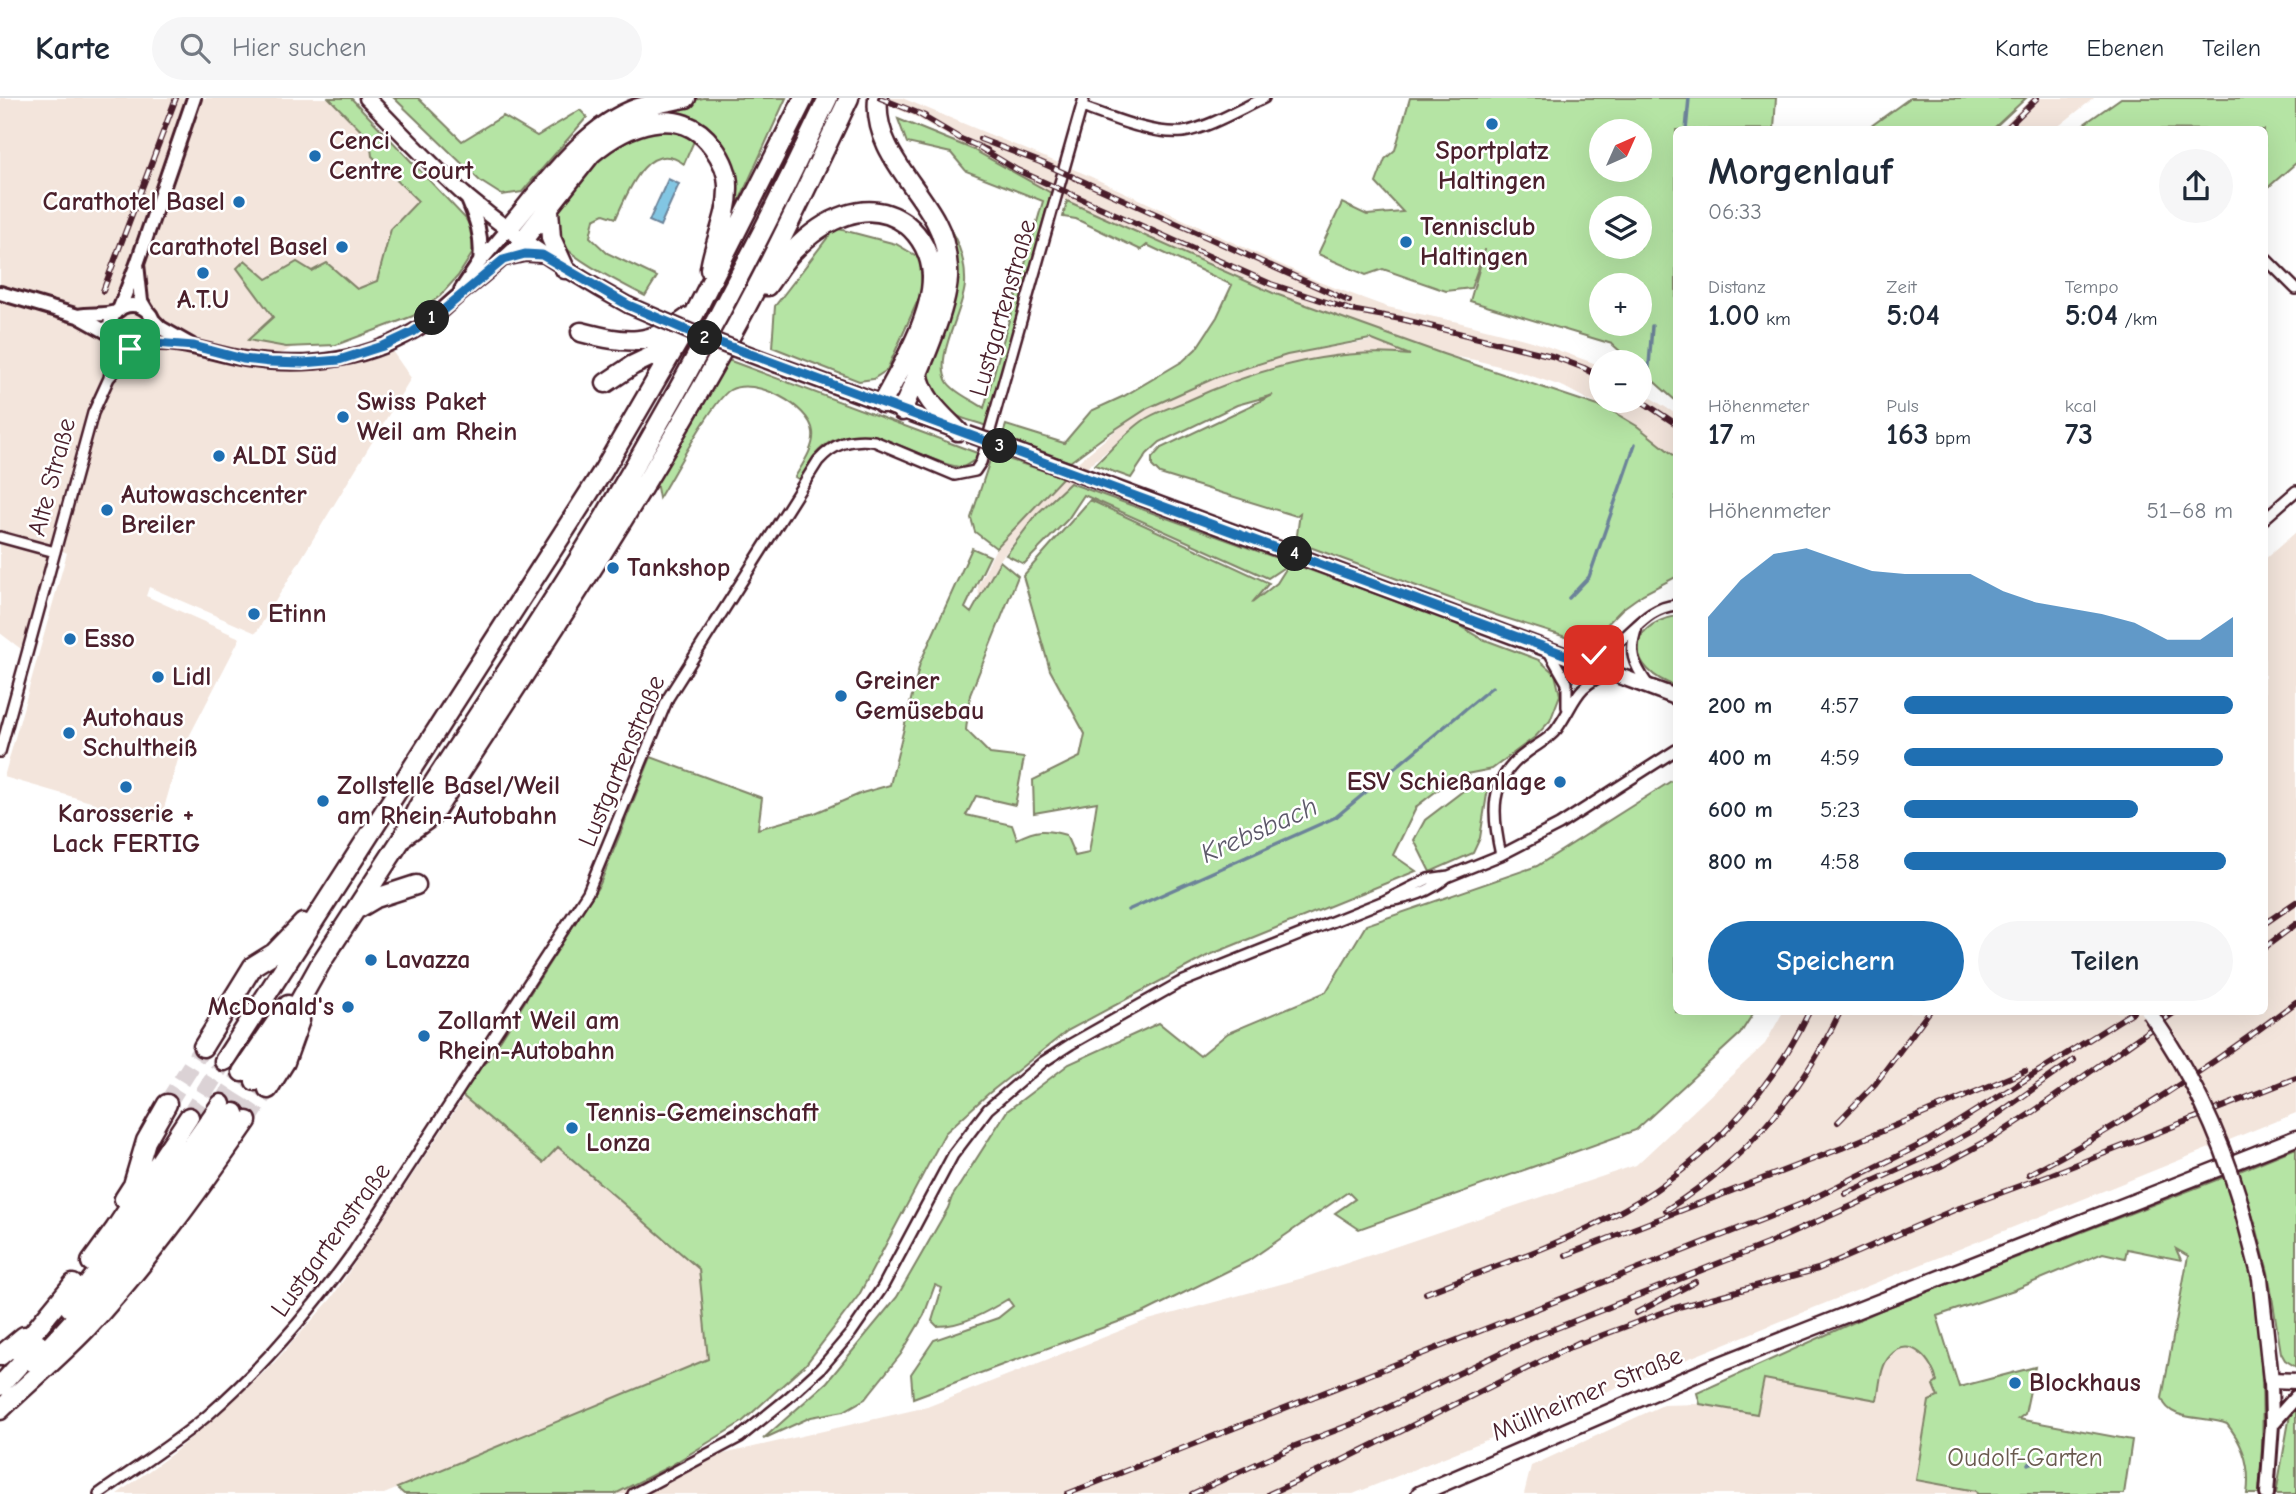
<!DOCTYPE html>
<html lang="de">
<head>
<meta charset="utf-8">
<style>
	:root { --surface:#fff; --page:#f6f6f7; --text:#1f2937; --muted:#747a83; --line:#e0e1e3; --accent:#1f6fb2 }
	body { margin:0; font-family:"Comic Neue",sans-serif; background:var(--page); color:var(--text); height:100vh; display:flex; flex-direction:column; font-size:26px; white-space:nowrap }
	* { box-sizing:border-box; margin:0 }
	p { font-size:23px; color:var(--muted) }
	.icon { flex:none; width:38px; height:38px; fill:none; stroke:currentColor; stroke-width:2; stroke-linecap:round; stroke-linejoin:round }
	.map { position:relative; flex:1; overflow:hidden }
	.sheet { position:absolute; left:1673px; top:28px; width:595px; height:889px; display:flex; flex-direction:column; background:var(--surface); border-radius:10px; box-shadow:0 7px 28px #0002 }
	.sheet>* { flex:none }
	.needle { width:46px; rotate:45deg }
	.controls { position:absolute; left:1589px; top:21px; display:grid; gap:14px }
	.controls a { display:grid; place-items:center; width:63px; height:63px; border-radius:50%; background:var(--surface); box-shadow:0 7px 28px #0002; font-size:35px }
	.pin { position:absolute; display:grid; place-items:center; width:60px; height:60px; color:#fff; margin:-30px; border-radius:14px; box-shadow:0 4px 10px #0006 }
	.km { position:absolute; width:35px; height:35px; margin:-18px; border-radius:50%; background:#222; color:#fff; font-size:19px; line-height:35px; text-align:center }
	.round { display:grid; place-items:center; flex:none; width:74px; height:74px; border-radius:37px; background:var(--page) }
	.summary { display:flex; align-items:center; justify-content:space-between; height:119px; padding:0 35px }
	h1 { font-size:38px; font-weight:700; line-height:52px }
	.metrics { display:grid; grid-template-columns:repeat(3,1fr); gap:10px; height:119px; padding:7px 35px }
	.metrics div { display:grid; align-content:center }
	.metrics b { font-size:30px; font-weight:700 }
	.metrics small { font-size:19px; font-weight:400 }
	.metrics p { font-size:19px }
	.chart { height:196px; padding:14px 35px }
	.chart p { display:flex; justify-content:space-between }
	.chart svg { width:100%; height:126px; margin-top:7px; fill:var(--accent); opacity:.7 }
	.action { display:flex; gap:14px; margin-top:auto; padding:14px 35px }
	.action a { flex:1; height:80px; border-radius:42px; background:var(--accent); color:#fff; font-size:28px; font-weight:700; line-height:80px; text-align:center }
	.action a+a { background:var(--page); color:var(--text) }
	ul { padding:0 35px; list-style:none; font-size:23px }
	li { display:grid; grid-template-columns:112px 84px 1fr; align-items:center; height:52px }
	li i { height:18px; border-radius:9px; background:var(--accent) }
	header { display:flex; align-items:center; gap:42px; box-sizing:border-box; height:98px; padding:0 35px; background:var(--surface); border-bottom:2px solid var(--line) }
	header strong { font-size:33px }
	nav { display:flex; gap:38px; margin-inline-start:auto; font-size:24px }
	.search { width:490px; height:63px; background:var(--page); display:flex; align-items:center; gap:18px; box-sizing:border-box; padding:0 24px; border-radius:38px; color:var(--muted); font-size:26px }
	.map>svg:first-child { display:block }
	.built { fill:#f3e5dc }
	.green { fill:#b5e4a4; stroke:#808268; stroke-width:2; fill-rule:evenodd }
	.water { fill:#82c6e3; stroke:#6c8399; stroke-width:2 }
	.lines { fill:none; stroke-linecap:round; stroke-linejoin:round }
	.stream { stroke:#6c8399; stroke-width:3.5 }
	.highway-tunnel { stroke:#dbd2d5; stroke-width:18; stroke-dasharray:18 9; stroke-linecap:butt }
	.street-casing { stroke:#4a1f2b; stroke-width:14 }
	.secondary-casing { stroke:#4a1f2b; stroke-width:18 }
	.primary-casing { stroke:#4a1f2b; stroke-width:19 }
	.highway-casing { stroke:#4a1f2b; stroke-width:23 }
	.street { stroke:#fff; stroke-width:9 }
	.secondary { stroke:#fff; stroke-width:12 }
	.primary { stroke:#fff; stroke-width:14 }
	.highway { stroke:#fff; stroke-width:18 }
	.rail-casing { stroke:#4a1f2b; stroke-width:6 }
	.rail { stroke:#fff; stroke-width:3.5; stroke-dasharray:10; stroke-linecap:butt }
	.primary-bridge-casing { stroke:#4a1f2b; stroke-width:19; stroke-linecap:butt }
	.primary-bridge { stroke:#fff; stroke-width:14 }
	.route-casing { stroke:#fff; stroke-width:14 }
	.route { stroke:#1f6fb2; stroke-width:9 }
	.poi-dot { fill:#1f6fb2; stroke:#fff; stroke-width:2.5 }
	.labels { text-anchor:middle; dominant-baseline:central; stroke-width:5; stroke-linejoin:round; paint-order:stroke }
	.poi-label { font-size:26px; font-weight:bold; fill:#4a1f2b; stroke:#fff; text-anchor:start }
	.street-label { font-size:26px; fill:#4a1f2b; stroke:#fff }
	.park-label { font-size:26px; fill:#6a5a4f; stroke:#fff }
	.water-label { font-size:28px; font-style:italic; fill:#5e596b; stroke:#fff }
</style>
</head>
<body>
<header>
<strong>Karte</strong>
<div class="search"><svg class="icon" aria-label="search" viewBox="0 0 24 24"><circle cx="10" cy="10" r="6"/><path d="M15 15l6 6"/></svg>Hier suchen</div>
<nav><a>Karte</a><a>Ebenen</a><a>Teilen</a></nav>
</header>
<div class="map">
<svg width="2296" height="1396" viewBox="0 0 2296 1396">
	<rect width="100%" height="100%" fill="#fff"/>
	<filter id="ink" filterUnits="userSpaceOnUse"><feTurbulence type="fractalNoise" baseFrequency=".0143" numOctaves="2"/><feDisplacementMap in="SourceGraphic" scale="14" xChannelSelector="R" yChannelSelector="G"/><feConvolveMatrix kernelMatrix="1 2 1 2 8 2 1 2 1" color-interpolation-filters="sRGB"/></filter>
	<g filter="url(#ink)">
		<path class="built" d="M0,0H336L455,148L262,268L390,250L411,280L256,535L149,489L146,498L240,540L179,658L160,724L4,679L67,455L53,448L25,554L0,535Z
			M871,0H902L1085,76L1319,184L1387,209L1458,224L1532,243L1599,267L1601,268V303H1640V293L1676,316V359L1637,328L1564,289L1514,272L1475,262L1439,256L1397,255L1355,256L1290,265L1147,320L1080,375L1037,416L999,463L979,499L978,488L996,450L1073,368L1121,328L1148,310L1217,279L1287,257L1381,241L1067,103L1018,79L914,18Z
			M2032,0H2094L2055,31H2000Z
			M2296,434V1015L1353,1396H615L667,1369L927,1309L1145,1223L1303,1180L1636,1067L1765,946L1783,914H2264L2265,461Z
			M464,999L543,1065L557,1048L699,1171L709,1261L384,1396H117L172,1356L212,1322L271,1268L331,1201Z
			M1902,1250L1912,1251L1926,1259L1935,1273L1937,1285L1979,1387L2020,1396H1524L1531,1368L1663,1307L1700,1306L1757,1316L1763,1281L1877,1301L1883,1270L1889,1258Z"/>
		<path class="green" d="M329,0H351L466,121L475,138L472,156L458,178L440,198L413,218L336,247L286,249L248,242L273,219L237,170L245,162L267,181L297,164L312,173L327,165L357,191L377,183L391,131L418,103L372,58L370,42Z
			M394,0H418L462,43L503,18L537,38L580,12L587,19L522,94L502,97L480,83Z
			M703,0H786L737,108L732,107V76L695,26L601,35L651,13Z
			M1410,0H1776L1774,31L1676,32V303L1640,271V264H1632L1612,246L1470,203L1485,151L1471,190L1446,193L1383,171L1366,177L1318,156L1342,105L1367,117L1403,114L1376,85L1385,61L1395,52ZM1601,33H1640V72H1601ZM1601,110H1640V149H1601ZM1601,187H1640V226H1601Z
			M1910,0H2026L1993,31H1867Z
			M2121,0H2296V65L2265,92L2264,32L2077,31Z
			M898,21L972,51L1051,95L986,328C975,323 967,323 958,318C901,285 947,238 956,193C961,172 954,150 949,129C960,147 966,165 965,186C964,213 932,261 948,285C955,295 974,303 984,310L1043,103L966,73L951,55L907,45Z
			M675,33L694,43L684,66C648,39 628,94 616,120L604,116L594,121L590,139L607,155L657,179L645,198C627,188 573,162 563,146C558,138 557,119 560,110C567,88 611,47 632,39C645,34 661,34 675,33Z
			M1067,103L1273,195L1443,256L1610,312L1637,328L1676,359V479L1643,496L1622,511L1588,546L1496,517L1296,444L1300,415L1296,418L1160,376L1152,368V360L1161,350L1273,297L1237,307L1160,344L1147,356L1131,380L1095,367C1112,351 1128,332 1147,320C1159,313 1174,308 1187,303C1256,271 1334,249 1410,257L1370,241L1287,257L1217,279L1148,310L1105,338L1070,364L1013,344V339L1003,336L1006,327L1064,345L1091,313L1124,298L1183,263L1196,251L1217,219L1232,187L1147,147L1141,152L1076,121L1063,119Z
			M835,130L896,146L920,160L922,193L887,272L873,281L859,283L772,249L775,208Z
			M728,262L977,355L976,361C971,364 967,368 962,369C952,369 944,365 935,362C897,347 847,317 814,358C809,365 804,374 800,382L795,379C802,367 815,349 813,334C810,308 754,278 730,292C713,302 672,379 659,400L656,384Z
			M992,356L1063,379L996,450L975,434L971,420Z
			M1070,385L1453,524L1480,540L1539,562L1555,576L1560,597L1550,623L1535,639L1492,671L1456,678L1417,708L1393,757L1416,773L1207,858L1067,933L988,996L945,1035L859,1197L806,1266L742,1324L670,1368L615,1396H404L397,1390L708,1261L699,1171L558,1049L543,1065L458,994L474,970L485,966L600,786L651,659L762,700L758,731L815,715L862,695L890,687L920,565L972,450L990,458L965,510L971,515L1000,463L1018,478L970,597L966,632L990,656L1024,660L1015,707L976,698L966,717L1012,727L1017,741C1037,731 1045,731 1066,737L1075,758L1089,755L1097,704L1034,715L1033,682L1080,659L1085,636L1050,572L1023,478L1090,402L1269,485L1252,505L1277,485L1289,466L1268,480L1084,397L1068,421L1024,466L1006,457L1037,416Z
			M1676,518V588C1628,572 1623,528 1676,518Z
			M1676,680V914H1754L1740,936L1636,1032L1359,1131L1335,1115L1355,1101L1348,1094L1248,1163L1145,1214L913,1300L911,1276L934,1242L998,1220L1013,1208L1008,1201C987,1214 963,1228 937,1228L932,1223L942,1190L935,1187L924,1217L901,1256L865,1301L844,1313L811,1319L763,1341L827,1284L897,1199L948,1110L952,1099L1007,1013L1069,966L1159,925L1200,958L1228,935L1326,894L1366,827L1537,768Z
			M1484,685L1488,690L1480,740L1473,755L1430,774L1414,742L1425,722L1467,690Z
			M2296,1050V1269L2285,1262L2281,1255L2268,1174L2256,1128L2237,1074Z
			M2224,1079C2261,1176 2268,1294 2259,1396H2247C2251,1369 2244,1347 2227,1326C2207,1317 2169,1325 2162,1300L2188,1158L2176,1151L2181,1162L2127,1151L2125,1160L2103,1155L2014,1192L1937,1218L1959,1289L2035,1269L2025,1316L2018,1321L2132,1342L2124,1396H1977L1976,1393L1916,1382L1929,1303L1938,1299L1933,1287L1937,1284C1933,1264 1911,1235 1890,1258C1880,1268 1880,1288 1877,1302L1764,1281L1757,1316L1700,1306L1697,1295L1881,1212Z
			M2296,1308V1396H2276L2290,1317Z"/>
		<path class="water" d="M668,81L679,86L660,128L649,123Z"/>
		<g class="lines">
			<path class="stream" d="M1686,32L1689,0
				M1675,133L1676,122
				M1648,281L1652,228
				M1569,500L1589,479L1635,346
				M1128,812L1336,719L1492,589
				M2029,1366L2046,1359"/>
			<path class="highway-tunnel" d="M167,1006L203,949
				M221,1006L242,974
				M235,1015L255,983
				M189,1019L224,963
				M247,1023L268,991"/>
			<defs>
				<path id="street" d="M1082,9C1110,19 1152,37 1183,34C1208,30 1240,11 1264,0
					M2264,159L2296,191
					M109,280L136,250
					M2264,421L2296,393
					M0,439L55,454
					M1637,529C1628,555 1633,565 1648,587
					M1548,552L1567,585V609
					M1579,561C1592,557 1605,554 1616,546C1637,530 1648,510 1676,507
					M0,654L93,315L109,280L115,242
					M1501,757C1492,717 1488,682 1526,655C1536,647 1548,642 1556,632C1576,605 1574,587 1610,575
					M1387,803C1411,800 1429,794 1447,779
					M99,1396C135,1370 174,1346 208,1317C264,1268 311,1213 354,1153L588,794L668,600L818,363C834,345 851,340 874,343L955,377L975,373L981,364L1084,0
					M633,1396L740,1339L788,1300L821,1270L851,1235L882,1190L953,1057L988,1011L1043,964L1071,946L1179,885L1384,803L1428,781L1449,778L1501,757L1559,727L1676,652"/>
				<path id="secondary" d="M466,97C476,120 483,138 480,164
					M507,160L525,156L542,157
					M137,166L141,203L147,213
					M461,192L479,165L508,131
					M0,195L78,218L112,237
					M110 229a22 22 0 1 1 44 0a22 22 0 1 1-44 0Z
					M119,212L137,166L194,0
					M78,218C91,215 103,218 116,214
					M154,223L161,230L191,247
					M146,246C180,241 212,256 245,261C308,271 372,262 425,226C437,218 447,207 458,198C480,180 502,163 523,142
					M2272,1326L2296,1299
					M2267,1396L2272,1326L2271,1282"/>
				<path id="primary" d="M367,0C400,33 432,68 467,99C517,141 571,176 628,207
					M778,267L956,332
					M1008,350L1676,599
					M2239,1100L2260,1180L2271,1282L2296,1283
					M1419,1396L1713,1269L2296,1040"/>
				<path id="highway" d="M878,0C873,50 915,84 936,124C943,137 947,156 948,171C951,206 916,279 902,313
					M549,112L551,140L565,171
					M508,131C543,90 585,28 638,10C654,5 671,3 686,0
					M523,142L591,56C625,27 680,3 713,49C721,60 728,73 728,88C729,118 714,143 710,171
					M767,188C776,176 783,163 793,153C822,123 867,97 906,126C921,138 931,157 932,177C933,218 901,270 882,305
					M581,234C628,246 648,249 689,219
					M918,275C923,301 940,315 958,333
					M606,285L633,267L677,246
					M405,737L432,718C537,557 644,397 736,228C777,153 813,76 849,0
					M359,810L376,800L416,787
					M203,949L253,868L274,855L303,825
					M224,963L603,373L695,215L804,0
					M242,974L288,907
					M255,983L322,863L403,739L418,709C476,619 537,530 593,438C679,296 757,150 828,0
					M268,991L285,964L300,922
					M124,1101L133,1087L146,1043L167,1006
					M91,1164L115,1131L189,1019
					M70,1210L165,1086L221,1006
					M18,1253L73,1186
					M0,1258L24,1238
					M34,1265C85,1211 136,1154 180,1094C199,1068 216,1041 235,1015
					M0,1288L38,1246
					M0,1312C28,1285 59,1259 86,1231C146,1166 197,1095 247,1023"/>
			</defs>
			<use href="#street" class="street-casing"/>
			<use href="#secondary" class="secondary-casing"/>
			<use href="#primary" class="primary-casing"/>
			<use href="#highway" class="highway-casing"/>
			<use href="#street" class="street"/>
			<use href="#secondary" class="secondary"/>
			<use href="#primary" class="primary"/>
			<use href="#highway" class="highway"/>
			<defs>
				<path id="rail" d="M880,0L925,18
					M917,15L961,41L987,52
					M2005,32L2037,0
					M980,41L1040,64L1349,203
					M979,49L1017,72L1271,186L1351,212L1401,221L1552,258L1584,270L1601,279
					M103,193L176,0
					M1640,302L1676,326
					M2264,826L2296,804
					M2264,850L2296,826
					M1838,1024L1875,986L1929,914
					M2029,1076C2124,1026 2210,969 2296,904
					M1845,1096L1924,1060L1978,1030L2074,962
					M1666,1112C1744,1064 1801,996 1840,914
					M1566,1157L1842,1050L2025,973
					M1426,1195C1487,1171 1550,1151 1608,1120C1693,1077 1768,1000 1809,914
					M1636,1215L1695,1184
					M1571,1249L1675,1210L1818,1171L1954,1112L2052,1076L2296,980
					M1067,1396L1804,1105L1926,1044L2133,914
					M1192,1396L1295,1348L1360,1323L1534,1239L1767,1146L1941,1068L1996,1038L2033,1014L2175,914
					M1269,1396L1339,1364L1580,1244"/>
			</defs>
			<use href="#rail" class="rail-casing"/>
			<use href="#rail" class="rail"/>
			<defs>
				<path id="primary-bridge" d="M628,207L693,235L778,267
					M968,336L1008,350
					M2149,914C2188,970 2219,1034 2239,1100"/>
			</defs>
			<use href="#primary-bridge" class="primary-bridge-casing"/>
			<use href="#primary-bridge" class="primary-bridge"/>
		</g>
	</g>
	<g class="lines" filter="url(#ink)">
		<defs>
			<path id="route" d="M130,251L156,245L194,248L243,261L270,264L303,265L339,262L383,248L413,234L441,214L503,162L525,156L542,157L628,207L693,235L1577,561L1594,557"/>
		</defs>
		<use href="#route" class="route-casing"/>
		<use href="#route" class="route"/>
	</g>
	<g class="poi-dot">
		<circle cx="1492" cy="26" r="7"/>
		<circle cx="315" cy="58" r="7"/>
		<circle cx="239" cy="104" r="7"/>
		<circle cx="1406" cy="144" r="7"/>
		<circle cx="342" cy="149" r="7"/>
		<circle cx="203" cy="175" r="7"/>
		<circle cx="343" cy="319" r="7"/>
		<circle cx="219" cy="358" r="7"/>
		<circle cx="107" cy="412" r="7"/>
		<circle cx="613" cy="470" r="7"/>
		<circle cx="254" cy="516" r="7"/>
		<circle cx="70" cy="541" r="7"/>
		<circle cx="158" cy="579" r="7"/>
		<circle cx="841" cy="598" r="7"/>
		<circle cx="69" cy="635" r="7"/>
		<circle cx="1560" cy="684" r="7"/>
		<circle cx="126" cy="689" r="7"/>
		<circle cx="323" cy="703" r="7"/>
		<circle cx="371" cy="862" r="7"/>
		<circle cx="348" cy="909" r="7"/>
		<circle cx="424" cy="938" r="7"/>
		<circle cx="572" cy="1030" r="7"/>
		<circle cx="2015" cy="1285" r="7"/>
	</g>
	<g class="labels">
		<g class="poi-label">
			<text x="329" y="43">Cenci<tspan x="329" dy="30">Centre Court</tspan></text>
			<text x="1492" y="53" text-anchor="middle">Sportplatz<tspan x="1492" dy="30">Haltingen</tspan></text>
			<text x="225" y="104" text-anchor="end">Carathotel Basel</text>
			<text x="1420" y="129">Tennisclub<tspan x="1420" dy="30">Haltingen</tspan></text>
			<text x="328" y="149" text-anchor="end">carathotel Basel</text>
			<text x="203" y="202" text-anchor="middle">A.T.U</text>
			<text x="357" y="304">Swiss Paket<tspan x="357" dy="30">Weil am Rhein</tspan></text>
			<text x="233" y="358">ALDI Süd</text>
			<text x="121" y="397">Autowaschcenter<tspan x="121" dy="30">Breiler</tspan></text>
			<text x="627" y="470">Tankshop</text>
			<text x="268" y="516">Etinn</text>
			<text x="84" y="541">Esso</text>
			<text x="172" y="579">Lidl</text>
			<text x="855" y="583">Greiner<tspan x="855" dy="30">Gemüsebau</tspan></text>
			<text x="83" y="620">Autohaus<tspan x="83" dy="30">Schultheiß</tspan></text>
			<text x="1546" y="684" text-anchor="end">ESV Schießanlage</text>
			<text x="337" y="688">Zollstelle Basel/Weil<tspan x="337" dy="30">am Rhein-Autobahn</tspan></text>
			<text x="126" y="716" text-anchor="middle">Karosserie +<tspan x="126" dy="30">Lack FERTIG</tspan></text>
			<text x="385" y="862">Lavazza</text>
			<text x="334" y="909" text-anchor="end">McDonald's</text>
			<text x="438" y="923">Zollamt Weil am<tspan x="438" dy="30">Rhein-Autobahn</tspan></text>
			<text x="586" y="1015">Tennis-Gemeinschaft<tspan x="586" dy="30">Lonza</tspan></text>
			<text x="2029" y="1285">Blockhaus</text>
		</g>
		<g class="street-label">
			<text transform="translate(1003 210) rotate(-74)">Lustgartenstraße</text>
			<text transform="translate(52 379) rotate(-75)">Alte Straße</text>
			<text transform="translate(622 663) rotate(-67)">Lustgartenstraße</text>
			<text transform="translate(331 1142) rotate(-54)">Lustgartenstraße</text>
			<text transform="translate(1587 1296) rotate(-23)">Müllheimer Straße</text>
		</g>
		<g class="park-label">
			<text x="2025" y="1360">Oudolf-Garten</text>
		</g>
		<g class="water-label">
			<text transform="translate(1259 732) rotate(-24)">Krebsbach</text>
		</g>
	</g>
</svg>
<div class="controls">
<a><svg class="needle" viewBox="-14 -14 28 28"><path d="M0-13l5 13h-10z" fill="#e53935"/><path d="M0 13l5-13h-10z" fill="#747a83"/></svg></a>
<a><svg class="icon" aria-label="layers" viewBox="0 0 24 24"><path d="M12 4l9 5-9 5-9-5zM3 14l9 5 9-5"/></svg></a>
<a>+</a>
<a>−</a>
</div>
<div class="pin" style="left:130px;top:251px;background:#1e9e55"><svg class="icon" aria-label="arrive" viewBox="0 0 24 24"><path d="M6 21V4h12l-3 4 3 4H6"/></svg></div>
<div class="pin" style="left:1594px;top:557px;background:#d93025"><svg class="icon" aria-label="check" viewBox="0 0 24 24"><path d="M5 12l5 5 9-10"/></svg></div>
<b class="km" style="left:432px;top:220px">1</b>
<b class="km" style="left:705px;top:240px">2</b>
<b class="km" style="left:1000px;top:348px">3</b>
<b class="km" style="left:1295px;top:456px">4</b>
<section class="sheet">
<div class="summary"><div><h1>Morgenlauf</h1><p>06:33</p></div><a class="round"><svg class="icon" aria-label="share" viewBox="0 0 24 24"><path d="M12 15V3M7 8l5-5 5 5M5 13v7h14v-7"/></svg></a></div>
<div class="metrics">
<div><p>Distanz</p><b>1.00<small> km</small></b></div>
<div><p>Zeit</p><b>5:04</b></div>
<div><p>Tempo</p><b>5:04<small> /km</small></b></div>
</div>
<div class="metrics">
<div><p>Höhenmeter</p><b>17<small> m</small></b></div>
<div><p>Puls</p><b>163<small> bpm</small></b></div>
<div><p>kcal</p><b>73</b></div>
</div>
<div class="chart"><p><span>Höhenmeter</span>51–68 m</p>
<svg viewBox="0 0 160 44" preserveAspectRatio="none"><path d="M0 44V30L10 17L20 8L30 6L40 10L50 14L60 15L70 15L80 15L90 21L100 25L110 27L120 29L130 32L140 38L150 38L160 30V44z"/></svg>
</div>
<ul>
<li><b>200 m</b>4:57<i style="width:100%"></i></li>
<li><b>400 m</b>4:59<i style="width:97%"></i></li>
<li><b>600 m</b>5:23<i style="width:71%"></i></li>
<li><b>800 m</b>4:58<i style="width:98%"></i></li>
</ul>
<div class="action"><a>Speichern</a><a>Teilen</a></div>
</section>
</div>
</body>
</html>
